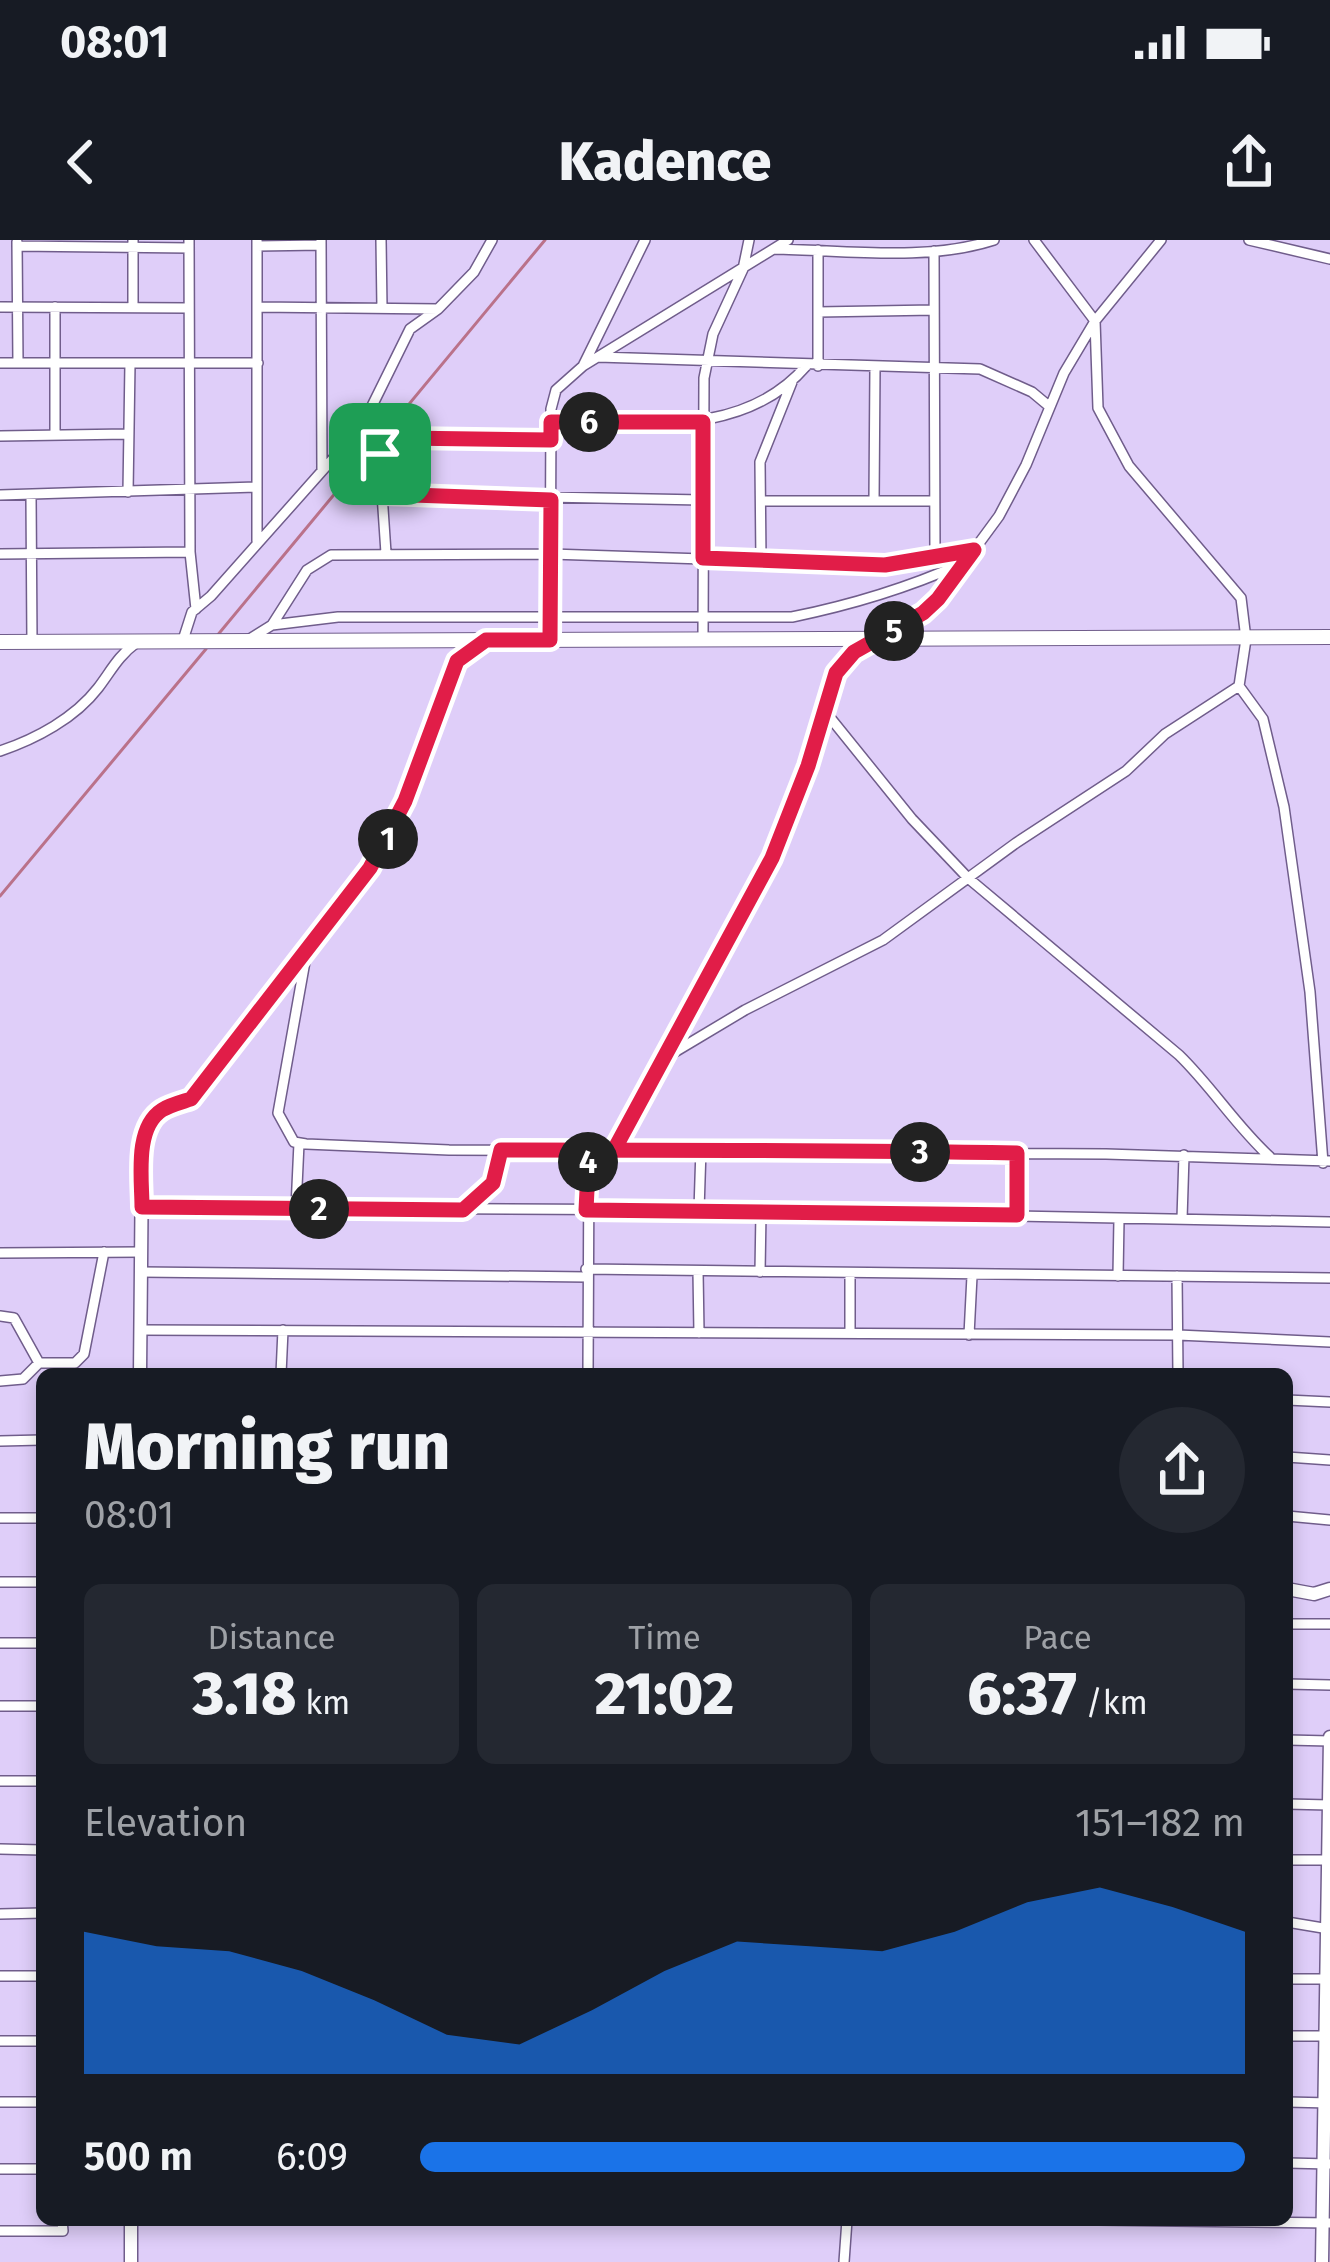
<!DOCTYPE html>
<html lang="en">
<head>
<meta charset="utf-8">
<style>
	:root { --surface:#171b24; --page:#242831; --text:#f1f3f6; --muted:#9ea1a6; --accent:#1a73e8 }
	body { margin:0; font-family:"Fira Sans",sans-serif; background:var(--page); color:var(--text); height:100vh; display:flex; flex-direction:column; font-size:45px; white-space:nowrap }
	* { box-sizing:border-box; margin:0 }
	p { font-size:39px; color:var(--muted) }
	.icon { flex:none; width:66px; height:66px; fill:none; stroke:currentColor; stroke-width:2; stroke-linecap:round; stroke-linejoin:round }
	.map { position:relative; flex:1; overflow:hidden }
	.details { position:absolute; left:36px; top:1128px; width:1257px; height:858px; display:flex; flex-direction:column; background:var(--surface); border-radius:18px; box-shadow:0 6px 18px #0003 }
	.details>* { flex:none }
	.pin { position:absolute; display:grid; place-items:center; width:102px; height:102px; color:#fff; margin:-51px; border-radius:24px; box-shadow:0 6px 18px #0006 }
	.km { position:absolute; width:60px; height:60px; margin:-30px; border-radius:50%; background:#222; color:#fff; font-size:33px; line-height:60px; text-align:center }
	.round { display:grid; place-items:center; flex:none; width:126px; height:126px; border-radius:63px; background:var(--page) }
	.overview { display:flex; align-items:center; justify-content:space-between; height:204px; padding:0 48px }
	h1 { font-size:66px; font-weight:800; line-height:90px }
	.stats { display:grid; grid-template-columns:repeat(3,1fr); gap:18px; height:204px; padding:12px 48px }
	.stats div { display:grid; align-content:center; border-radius:18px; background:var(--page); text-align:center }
	.stats b { font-size:60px; font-weight:800 }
	.stats small { font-size:33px; font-weight:400 }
	.stats p { font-size:33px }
	.chart { height:336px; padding:24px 48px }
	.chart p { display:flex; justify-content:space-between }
	.chart svg { width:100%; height:216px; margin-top:12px; fill:var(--accent); opacity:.7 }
	ul { padding:0 48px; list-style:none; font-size:39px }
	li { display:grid; grid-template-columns:192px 144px 1fr; align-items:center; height:90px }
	li i { height:30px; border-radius:15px; background:var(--accent) }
	.status { display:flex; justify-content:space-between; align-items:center; height:84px; padding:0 60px; background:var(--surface); direction:ltr }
	.status svg { height:33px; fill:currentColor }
	header { display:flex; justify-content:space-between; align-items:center; height:156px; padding:0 48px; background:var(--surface); font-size:54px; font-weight:800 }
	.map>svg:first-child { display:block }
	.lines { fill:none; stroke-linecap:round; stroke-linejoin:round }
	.stream { stroke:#ba728a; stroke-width:3 }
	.minor-casing { stroke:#705d8b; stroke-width:12 }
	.tertiary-casing { stroke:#705d8b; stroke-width:15 }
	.secondary-casing { stroke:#705d8b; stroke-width:16 }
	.minor { stroke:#fff; stroke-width:9 }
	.tertiary { stroke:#fff; stroke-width:12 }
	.secondary { stroke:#fff; stroke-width:14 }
	.route-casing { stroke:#fff; stroke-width:24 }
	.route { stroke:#e11d48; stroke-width:15 }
</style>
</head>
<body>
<div class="status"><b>08:01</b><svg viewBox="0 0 49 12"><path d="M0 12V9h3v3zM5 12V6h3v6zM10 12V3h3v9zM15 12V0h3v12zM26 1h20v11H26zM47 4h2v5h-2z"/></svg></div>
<header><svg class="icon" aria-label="back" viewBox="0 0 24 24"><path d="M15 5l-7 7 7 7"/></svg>Kadence<svg class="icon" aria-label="share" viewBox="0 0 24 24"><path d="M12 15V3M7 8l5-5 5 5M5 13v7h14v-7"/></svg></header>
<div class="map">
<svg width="1330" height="2022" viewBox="0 0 1330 2022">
	<rect width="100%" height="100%" fill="#dfcef9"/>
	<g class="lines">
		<path class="stream" d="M216,397L545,0
			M0,656L206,409"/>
		<defs>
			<path id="minor" d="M133,0V67
				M189,0L190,312L196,369
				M257,0V301
				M321,0L322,230
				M381,0L382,68
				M1249,0L1330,19
				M17,2L18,123
				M17,6L189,8
				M257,6L321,5
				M774,9C845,10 926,22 994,0
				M934,11L935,318
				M0,67L189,68
				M258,67L438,69
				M818,72L934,70
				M598,117L980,129L1032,152L1050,167
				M0,123H258
				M583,126L645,0
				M818,126V10
				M551,182C640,182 743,200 807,125
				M55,195V67
				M0,196L128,194
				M128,252L130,123
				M385,254L702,260
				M0,255L257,247
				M31,256L32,402
				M761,261H934
				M874,261L875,127
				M386,313L380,224L385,202L404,198L551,199
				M0,314L190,312
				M761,321L760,222L792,142
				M272,385L307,330L331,315L551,314L885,325L974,310
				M183,400L192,372L211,356L346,204L372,166L410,89L438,69L474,32L492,0
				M248,400L272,385L338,377H792C851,365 907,348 961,324
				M550,400L551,169L556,150L583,126L788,0
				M703,400L704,138L713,94L743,29L749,0
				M1239,446L1263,479L1284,567L1310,752L1323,923
				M824,470L912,579L968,638L1179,815C1212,847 1236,886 1270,917
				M0,511C36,499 75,478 98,448C111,431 118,416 136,403
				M306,716L278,873L294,902L306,904L449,910L1106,914L1330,921
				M663,819L745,770L883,700L1016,603L1126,531L1165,494L1239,446L1246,399L1241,358L1129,226L1098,168L1095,81L1034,0
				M614,909L772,618L808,526L836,433L854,412L905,385L938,359L999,276L1026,225L1064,133L1095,81L1161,0
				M142,967L699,970L1330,982
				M296,968L299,903
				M463,970L493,943L501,910
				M699,970L701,909
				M1017,975V913
				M1182,979L1184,915
				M0,1013L141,1012
				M586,1029L1330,1038
				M698,1031L699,1093
				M141,1032L587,1037
				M760,1032L761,972
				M1118,1036L1119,979
				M1177,1036L1178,1134
				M0,1076L14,1078L39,1123H75L84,1114L104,1012
				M140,1090L1178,1095L1330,1102
				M850,1093V1033
				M969,1095L972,1036
				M281,1134L283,1090
				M588,1134L589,910
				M0,1141L23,1139L39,1123
				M1287,1160L1330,1162
				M0,1201L42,1200
				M1287,1217L1330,1220
				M1287,1276L1330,1280
				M0,1278H42
				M0,1342H42
				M1287,1384H1330
				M0,1403H42
				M1287,1444L1330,1445
				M0,1466H42
				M1287,1500L1330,1501
				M0,1541H42
				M1287,1564L1329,1565
				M0,1609L42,1610
				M1287,1620H1328
				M0,1674L42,1673
				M1287,1682L1329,1689
				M0,1736H42
				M1287,1739H1326
				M1287,1796H1325
				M0,1801H42
				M0,1862H42
				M1287,1862L1330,1863
				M1287,1923L1330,1924
				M0,1929H42
				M1099,1980L1330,1983
				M0,1991H63L62,1980
				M844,2022L847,1980"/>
			<path id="tertiary" d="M140,1134L142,916C150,877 154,873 191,858L371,628L405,561L457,421L486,400
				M1287,1349L1314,1354L1330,1349
				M131,2022V1980
				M1322,2022L1330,1497"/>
			<path id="secondary" d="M0,402L1330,397"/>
		</defs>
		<use href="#minor" class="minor-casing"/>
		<use href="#tertiary" class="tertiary-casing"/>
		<use href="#secondary" class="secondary-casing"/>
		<use href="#minor" class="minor"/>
		<use href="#tertiary" class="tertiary"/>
		<use href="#secondary" class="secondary"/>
	</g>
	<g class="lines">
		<defs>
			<path id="route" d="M380,214L385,254L551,260L550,400H486L457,421L405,561L370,628L191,859C182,862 170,865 162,870C134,888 142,939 142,967L463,970L493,943L501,910C673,910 845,910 1017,913V975L586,970L589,910H614L772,618L808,526L836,433L854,412L923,373L938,359L974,310L885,325L703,318V182H551V200L404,198L385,202L380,214"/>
		</defs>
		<use href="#route" class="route-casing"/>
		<use href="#route" class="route"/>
	</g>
</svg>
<div class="pin" style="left:380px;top:214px;background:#1e9e55"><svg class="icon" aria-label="arrive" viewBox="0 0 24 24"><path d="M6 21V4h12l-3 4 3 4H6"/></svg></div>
<b class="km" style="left:388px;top:599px">1</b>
<b class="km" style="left:319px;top:969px">2</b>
<b class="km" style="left:920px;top:912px">3</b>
<b class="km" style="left:588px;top:922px">4</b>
<b class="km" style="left:894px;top:391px">5</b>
<b class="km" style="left:589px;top:182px">6</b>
<section class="details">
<div class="overview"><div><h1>Morning run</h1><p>08:01</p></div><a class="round"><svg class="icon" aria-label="share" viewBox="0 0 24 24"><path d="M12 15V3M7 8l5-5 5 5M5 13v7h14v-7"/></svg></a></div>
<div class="stats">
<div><p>Distance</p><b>3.18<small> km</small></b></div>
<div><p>Time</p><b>21:02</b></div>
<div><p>Pace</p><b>6:37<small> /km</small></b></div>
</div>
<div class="chart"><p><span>Elevation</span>151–182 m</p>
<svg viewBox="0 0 160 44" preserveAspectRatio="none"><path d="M0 44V15L10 18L20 19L30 23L40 29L50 36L60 38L70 31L80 23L90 17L100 18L110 19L120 15L130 9L140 6L150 10L160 15V44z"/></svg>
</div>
<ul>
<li><b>500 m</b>6:09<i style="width:100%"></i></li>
</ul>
</section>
</div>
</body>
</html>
